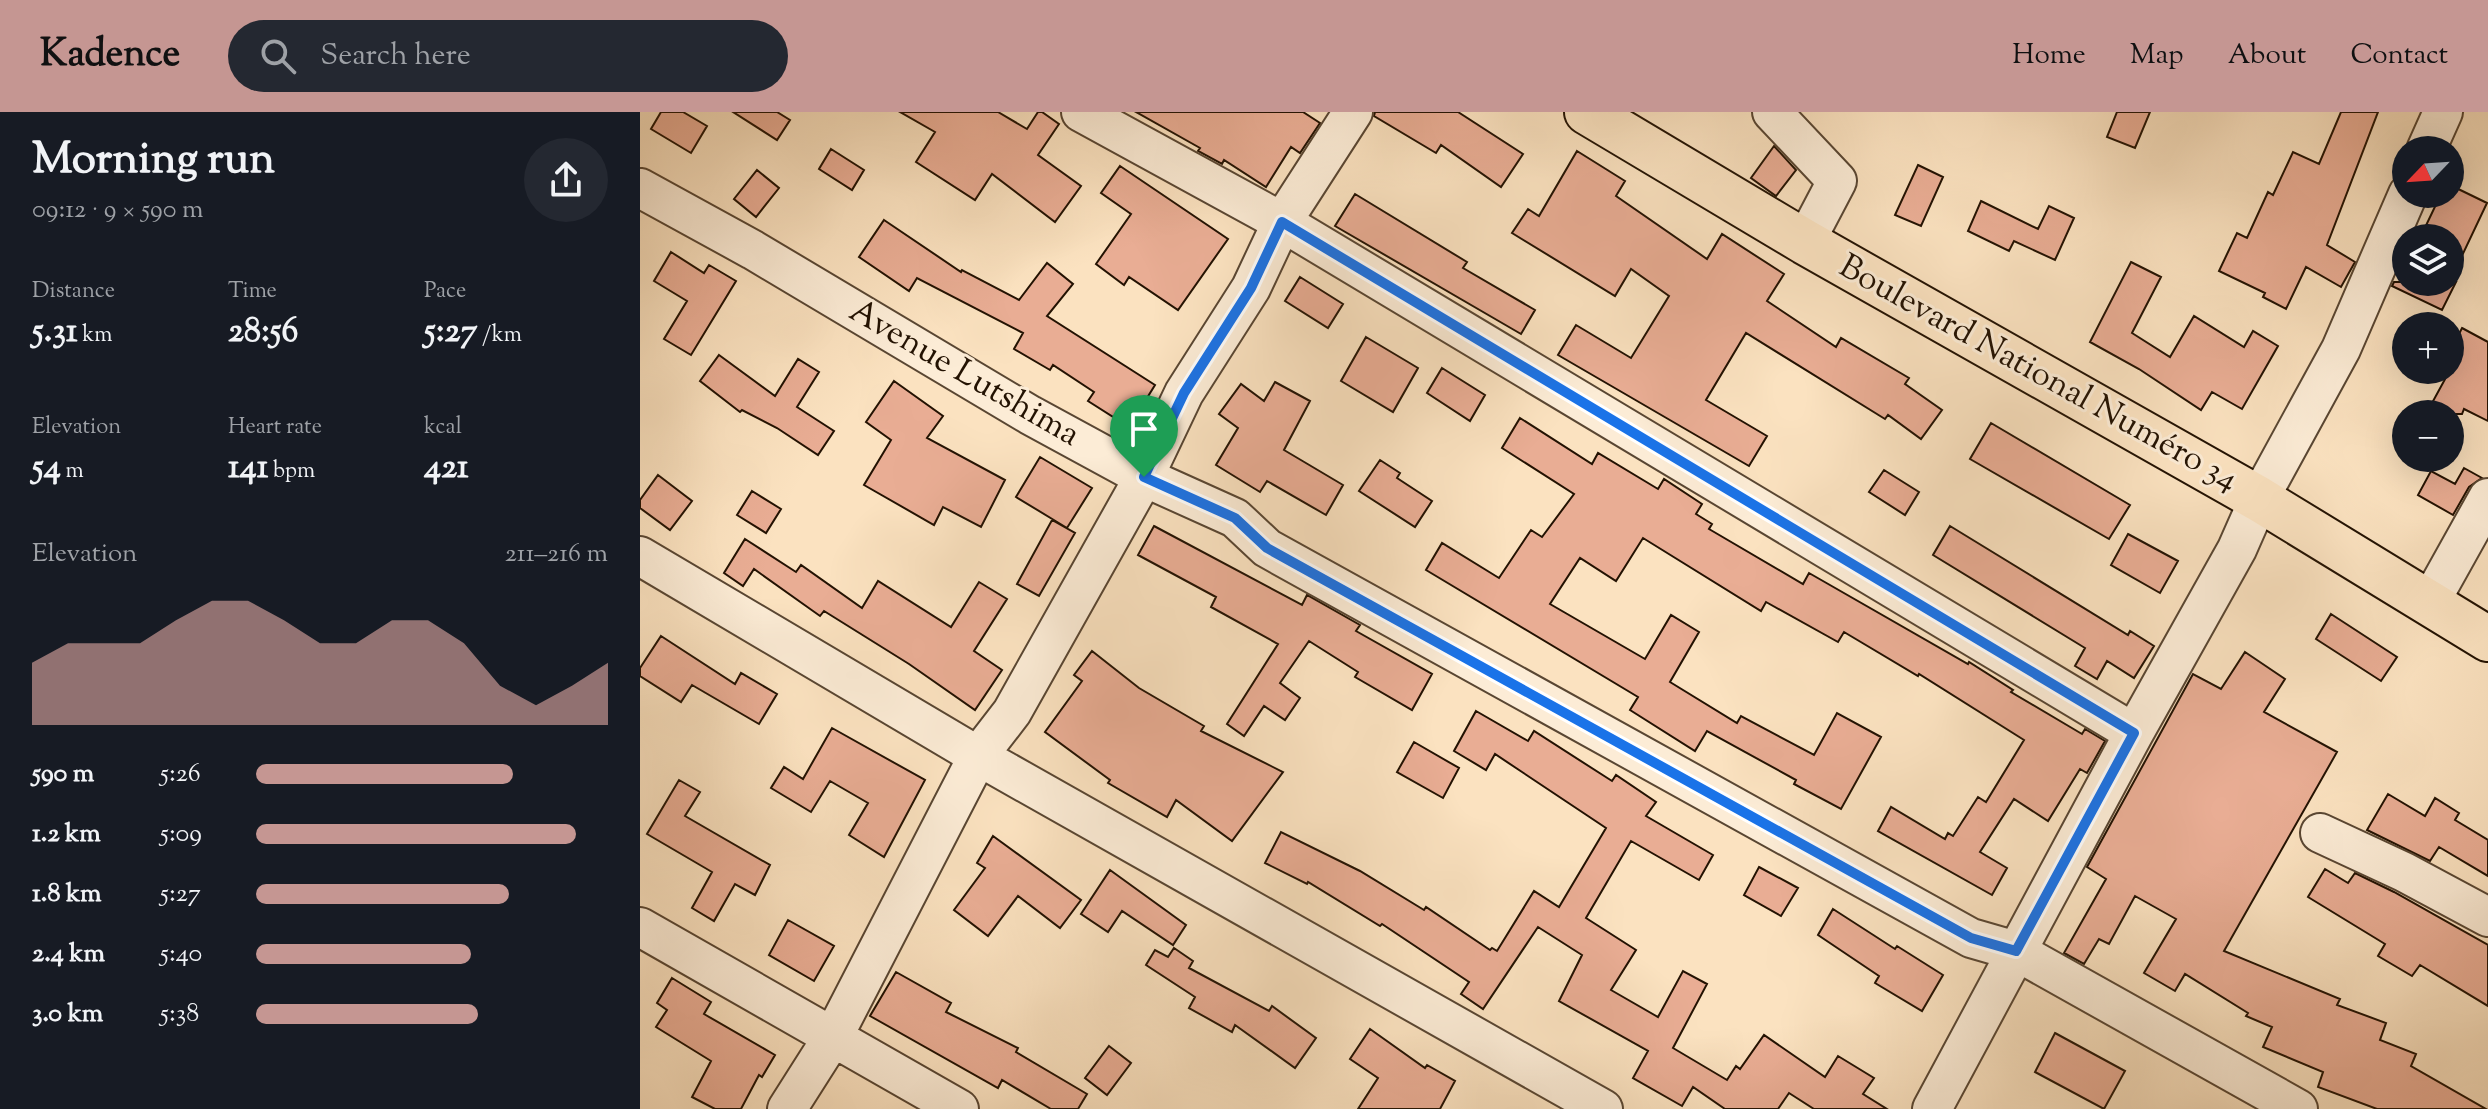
<!DOCTYPE html>
<html lang="en">
<head>
<meta charset="utf-8">
<style>
	:root { --surface:#171b24; --page:#242831; --text:#f1f3f6; --muted:#9ea1a6; --accent:#c59692 }
	body { margin:0; font-family:"Sorts Mill Goudy",serif; background:var(--page); color:var(--text); height:100vh; display:flex; flex-direction:column; font-size:30px; white-space:nowrap }
	* { box-sizing:border-box; margin:0 }
	p { font-size:26px; color:var(--muted) }
	.icon { flex:none; width:44px; height:44px; fill:none; stroke:currentColor; stroke-width:2; stroke-linecap:round; stroke-linejoin:round }
	.map { position:relative; flex:1; overflow:hidden }
	.side { display:flex; flex-direction:column; background:var(--surface); width:640px }
	.side>* { flex:none }
	.needle { width:52px; rotate:245deg }
	.tools { position:absolute; left:1752px; top:24px; display:grid; gap:16px }
	.tools a { display:grid; place-items:center; width:72px; height:72px; border-radius:50%; background:var(--surface); box-shadow:0 8px 32px #0002; font-size:40px }
	.pin { position:absolute; display:grid; place-items:center; width:68px; height:68px; color:#fff; margin:-82px -34px; border-radius:50% 50% 50% 0; rotate:-45deg; box-shadow:0 0 8px #0007 }
	.pin .icon { rotate:45deg }
	.round { display:grid; place-items:center; flex:none; width:84px; height:84px; border-radius:42px; background:var(--page) }
	.summary { display:flex; align-items:center; justify-content:space-between; height:136px; padding:0 32px }
	h1 { font-size:44px; font-weight:800; line-height:60px }
	.figures { display:grid; grid-template-columns:repeat(3,1fr); gap:12px; height:136px; padding:8px 32px }
	.figures div { display:grid; align-content:center }
	.figures b { font-size:34px; font-weight:800 }
	.figures small { font-size:22px; font-weight:400 }
	.figures p { font-size:22px }
	.chart { height:224px; padding:16px 32px }
	.chart p { display:flex; justify-content:space-between }
	.chart svg { width:100%; height:144px; margin-top:8px; fill:var(--accent); opacity:.7 }
	ul { padding:0 32px; list-style:none; font-size:26px }
	li { display:grid; grid-template-columns:128px 96px 1fr; align-items:center; height:60px }
	li i { height:20px; border-radius:10px; background:var(--accent) }
	header { display:flex; align-items:center; gap:48px; box-sizing:border-box; height:112px; padding:0 40px; background:var(--accent); color:#111 }
	header strong { font-size:38px }
	nav { display:flex; gap:44px; margin-inline-start:auto; font-size:28px }
	.search { width:560px; height:72px; background:var(--page); display:flex; align-items:center; gap:20px; box-sizing:border-box; padding:0 28px; border-radius:44px; color:var(--muted); font-size:30px }
	main { display:flex; flex:1; min-height:0 }
	.map>svg:first-child { display:block }
	.building { fill:#e9ad94; stroke:#231202; stroke-width:2 }
	.lines { fill:none; stroke-linecap:round; stroke-linejoin:round }
	.minor-casing { stroke:#594632; stroke-width:42 }
	.major-casing { stroke:#231202; stroke-width:48 }
	.minor { stroke:#fcecd6; stroke-width:38 }
	.major { stroke:#fbe2c0; stroke-width:44 }
	.route-casing { stroke:#fff; stroke-width:16 }
	.route { stroke:#1a73e8; stroke-width:10 }
	.labels { text-anchor:middle; dominant-baseline:central; stroke-width:6; stroke-linejoin:round; paint-order:stroke }
	.street-label { font-size:34px; fill:#231202; stroke:#fcecd6 }
</style>
</head>
<body>
<header>
<strong>Kadence</strong>
<div class="search"><svg class="icon" aria-label="search" viewBox="0 0 24 24"><circle cx="10" cy="10" r="6"/><path d="M15 15l6 6"/></svg>Search here</div>
<nav><a>Home</a><a>Map</a><a>About</a><a>Contact</a></nav>
</header>
<main>
<section class="side">
<div class="summary"><div><h1>Morning run</h1><p>09:12 · 9 × 590 m</p></div><a class="round"><svg class="icon" aria-label="share" viewBox="0 0 24 24"><path d="M12 15V3M7 8l5-5 5 5M5 13v7h14v-7"/></svg></a></div>
<div class="figures">
<div><p>Distance</p><b>5.31<small> km</small></b></div>
<div><p>Time</p><b>28:56</b></div>
<div><p>Pace</p><b>5:27<small> /km</small></b></div>
</div>
<div class="figures">
<div><p>Elevation</p><b>54<small> m</small></b></div>
<div><p>Heart rate</p><b>141<small> bpm</small></b></div>
<div><p>kcal</p><b>421</b></div>
</div>
<div class="chart"><p><span>Elevation</span>211–216 m</p>
<svg viewBox="0 0 160 44" preserveAspectRatio="none"><path d="M0 44V25L10 19L20 19L30 19L40 12L50 6L60 6L70 12L80 19L90 19L100 12L110 12L120 19L130 32L140 38L150 32L160 25V44z"/></svg>
</div>
<ul>
<li><b>590 m</b>5:26<i style="width:73%"></i></li>
<li><b>1.2 km</b>5:09<i style="width:91%"></i></li>
<li><b>1.8 km</b>5:27<i style="width:72%"></i></li>
<li><b>2.4 km</b>5:40<i style="width:61%"></i></li>
<li><b>3.0 km</b>5:38<i style="width:63%"></i></li>
</ul>
</section>
<div class="map">
<svg width="1848" height="997" viewBox="0 0 1848 997">
	<rect width="100%" height="100%" fill="#fbe2c0"/>
	<filter id="stains"><feTurbulence type="fractalNoise" baseFrequency=".0025" numOctaves="4"/><feColorMatrix values="0 0 0 0 .2 0 0 0 0 .09 0 0 0 0 .02 0 0 0 .5 -.17"/></filter>
	<radialGradient id="worn" r=".72"><stop offset=".6" stop-color="#630" stop-opacity="0"/><stop offset="1" stop-color="#630" stop-opacity=".3"/></radialGradient>
	<path class="building" d="M21,0H43L67,14L51,41L11,17Z
		M93,0H137L150,8L137,28Z
		M260,0H358L387,17L398,0H402L419,12L398,43L441,74L415,110L352,62L335,88L276,50L295,20Z
		M496,0H663L680,11L660,41L651,35L626,75L584,48L582,52L558,39L560,36Z
		M735,0H818L883,42L861,75L801,33L796,41L734,4Z
		M1477,0H1510L1495,36L1467,25Z
		M1701,0H1738L1687,133L1715,150L1701,175L1666,155L1646,197L1623,185L1625,181L1579,159L1597,121L1607,126L1628,80L1633,83L1653,40L1679,52Z
		M1134,34L1156,58L1136,84L1111,66Z
		M191,37L224,58L212,78L179,57Z
		M937,39L985,69L976,84L1067,147L1082,122L1144,162L1127,189L1196,235L1201,226L1269,266L1265,272L1302,298L1281,327L1248,303L1245,307L1106,221L1066,288L1127,324L1109,354L918,243L936,213L991,246L1029,184L991,157L975,184L872,121L888,97L899,104Z
		M1278,53L1303,65L1281,114L1255,103Z
		M480,54L588,127L538,198L489,165L484,173L456,152L491,102L461,81Z
		M117,58L139,76L116,105L94,87Z
		M1810,73L1847,91L1810,169V126H1780L1801,82H1810Z
		M715,82L827,150L823,156L895,198L881,222L695,114Z
		M1341,89L1398,117L1409,94L1434,106L1415,148L1374,129L1369,139L1328,119Z
		M244,108L321,160L322,158L379,188L407,151L433,172L407,204L515,273L489,315L448,289L454,280L413,253L410,258L374,237L383,221L277,166L269,179L219,145Z
		M31,140L64,161L69,153L96,169L51,243L24,227L47,189L14,169Z
		M1491,150L1521,165L1492,221L1530,245L1554,204L1604,235L1613,219L1638,234L1602,297L1572,280L1561,298L1499,257L1450,230Z
		M660,165L703,192L688,216L645,189Z
		M1754,170H1816L1802,198L1752,174Z
		M1822,216L1848,230V309L1824,297L1822,302H1813L1792,291L1810,258V240Z
		M726,225L778,256L753,300L701,269Z
		M79,243L135,284L158,247L179,260L157,295L194,319L178,343L137,316L102,298L100,300L60,269Z
		M802,256L845,283L830,309L787,281Z
		M254,269L303,304L287,326L365,368L341,415L303,395L294,413L224,373L251,328L226,310Z
		M635,270L670,289L644,338L703,373L686,403L627,369L620,380L576,353L598,316L579,302L601,272L624,289Z
		M880,306L952,352L958,341L1018,377L1024,367L1062,392L1056,402L1072,412L1069,417L1163,472L1169,461L1328,552L1329,550L1373,578L1371,580L1442,622L1445,617L1465,629L1447,661L1440,657L1408,709L1374,687L1340,740L1367,756L1352,783L1238,719L1251,695L1305,727L1308,721L1313,724L1338,685L1346,690L1384,628L1279,562L1278,564L1204,520L1198,530L1126,490L1121,499L1003,426L976,469L940,446L910,492L1005,547L1031,503L1059,520L1030,570L1097,611L1101,604L1174,643L1197,601L1241,625L1201,697L1154,672L1156,668L1067,619L1055,639L990,598L998,585L786,458L802,431L859,466L891,418L902,425L934,382L862,336Z
		M1351,311L1490,393L1469,427L1330,347Z
		M400,345L452,376L427,416L376,385Z
		M740,348L760,361L757,366L792,389L775,415L719,379Z
		M1824,356L1842,366L1829,375L1813,403L1778,383L1791,359L1815,372Z
		M1244,358L1279,380L1265,403L1229,380Z
		M18,363L52,389L30,418L0,396V388Z
		M112,379L141,397L126,421L97,403Z
		M412,408L435,421L399,484L377,472Z
		M514,414L662,493L667,483L720,513L716,519L792,562L772,598L715,565L718,560L669,529L640,571L660,586L645,608L624,594L604,624L587,612L638,532L571,495L576,485L498,443Z
		M1310,414L1488,523L1490,519L1514,534L1494,566L1467,549L1457,567L1435,554L1445,536L1293,443Z
		M1488,422L1538,449L1520,481L1471,453Z
		M105,427L156,460L161,453L222,496L238,469L311,515L339,470L367,487L334,539L362,558L335,598L269,552L184,499L180,504L114,457L103,474L84,461Z
		M1691,502L1757,545L1741,569L1676,527Z
		M21,524L95,572L101,561L137,582L119,612L52,573L41,590L0,564V556Z
		M452,539L499,576L564,614L561,619L643,660L592,729L536,688L527,705L468,671L470,668L405,620L442,569L434,563Z
		M1605,540L1645,567L1624,600L1697,640L1584,839L1700,887L1697,893L1746,911L1740,928L1776,942L1771,954L1846,997H1737L1678,975L1683,960L1623,935L1632,915L1606,904L1608,901L1545,862L1535,879L1504,861L1536,807L1495,784L1469,832L1459,827L1444,852L1424,841L1466,767L1447,755L1553,562L1581,577Z
		M836,599L888,629L894,619L972,669L976,663L1016,690L1006,704L1073,743L1059,768L991,729L946,806L996,838L971,878L1018,905L1043,859L1067,872L1033,936L1087,968L1096,954L1100,957L1124,923L1185,965L1198,944L1234,966L1223,982L1247,997H1174L1149,981L1138,997H1085L1053,975L1042,994L993,966L1008,939L919,889L942,843L898,815L843,897L821,882L829,870L742,812L740,814L668,770L667,772L625,751L641,720L720,759L784,798L786,795L850,838L852,836L857,839L894,779L919,795L966,716L855,642L846,658L814,639Z
		M192,616L285,668L244,745L209,723L228,691L190,669L171,700L131,676L144,655L163,667Z
		M774,630L819,656L803,686L757,660Z
		M39,668L60,680L45,704L130,753L115,783L95,772L74,809L52,796L72,760L7,722Z
		M1748,682L1785,704L1795,686L1819,701L1815,708L1848,728V764L1799,735L1790,749L1727,718Z
		M353,724L441,788L420,816L378,784L348,824L314,798L345,756L337,751Z
		M1119,755L1158,776L1141,804L1104,783Z
		M1685,757L1708,771L1715,761L1754,780L1848,833V894L1780,853L1772,864L1738,844L1745,832L1668,785Z
		M470,758L546,813L533,833L482,799L468,820L441,802Z
		M1193,797L1255,837L1257,834L1303,863L1282,899L1235,871L1239,864L1178,823Z
		M148,808L194,834L174,869L129,843Z
		M534,836L553,849L549,856L629,899L632,894L676,926L655,956L595,913L592,920L549,896L555,885L506,853L515,838L528,845Z
		M256,860L311,891L306,900L378,936L376,940L447,982L438,997H411L362,968L358,976L230,904Z
		M32,866L71,890L64,902L135,943L122,965L119,963L101,997H75L52,985L71,949L16,915L27,898L17,891Z
		M730,917L785,956L787,953L815,969L800,997H718L738,966L710,947Z
		M1415,921L1485,959L1464,997L1395,960Z
		M469,934L491,951L467,983L445,966Z"/>
	<g class="lines">
		<defs>
			<path id="minor" d="M441,0L642,110L1494,621
				M1132,0L1197,69L1165,130
				M1786,38L1803,0
				M0,76L113,138L390,303L504,365L595,406L627,436L1331,826L1376,839L1658,997
				M0,444L338,644L963,997
				M1790,490L1848,386
				M1680,721L1764,760L1848,805
				M0,815L319,997
				M147,997L194,923L338,644L372,600L504,365L544,281L611,176L642,110L713,0
				M1292,997L1494,621L1597,437L1619,387L1701,237L1768,82"/>
			<path id="major" d="M947,0L1165,130L1619,387L1848,527"/>
		</defs>
		<use href="#minor" class="minor-casing"/>
		<use href="#major" class="major-casing"/>
		<use href="#minor" class="minor"/>
		<use href="#major" class="major"/>
	</g>
	<g class="lines">
		<defs>
			<path id="route" d="M642,110L1494,621L1376,839L1331,826L627,436L595,406L504,365L544,281L611,176Z"/>
		</defs>
		<use href="#route" class="route-casing"/>
		<use href="#route" class="route"/>
	</g>
	<g class="labels">
		<g class="street-label">
			<text transform="translate(324 262) rotate(30)">Avenue Lutshima</text>
			<text transform="translate(1398 262) rotate(29)">Boulevard National Numéro 34</text>
		</g>
	</g>
	<rect width="100%" height="100%" filter="url(#stains)"/>
	<rect width="100%" height="100%" fill="url(#worn)"/>
</svg>
<div class="tools">
<a><svg class="needle" viewBox="-14 -14 28 28"><path d="M0-13l5 13h-10z" fill="#e53935"/><path d="M0 13l5-13h-10z" fill="#9ea1a6"/></svg></a>
<a><svg class="icon" aria-label="layers" viewBox="0 0 24 24"><path d="M12 4l9 5-9 5-9-5zM3 14l9 5 9-5"/></svg></a>
<a>+</a>
<a>−</a>
</div>
<div class="pin" style="left:504px;top:365px;background:#1e9e55"><svg class="icon" aria-label="arrive" viewBox="0 0 24 24"><path d="M6 21V4h12l-3 4 3 4H6"/></svg></div>
</div>
</main>
</body>
</html>
